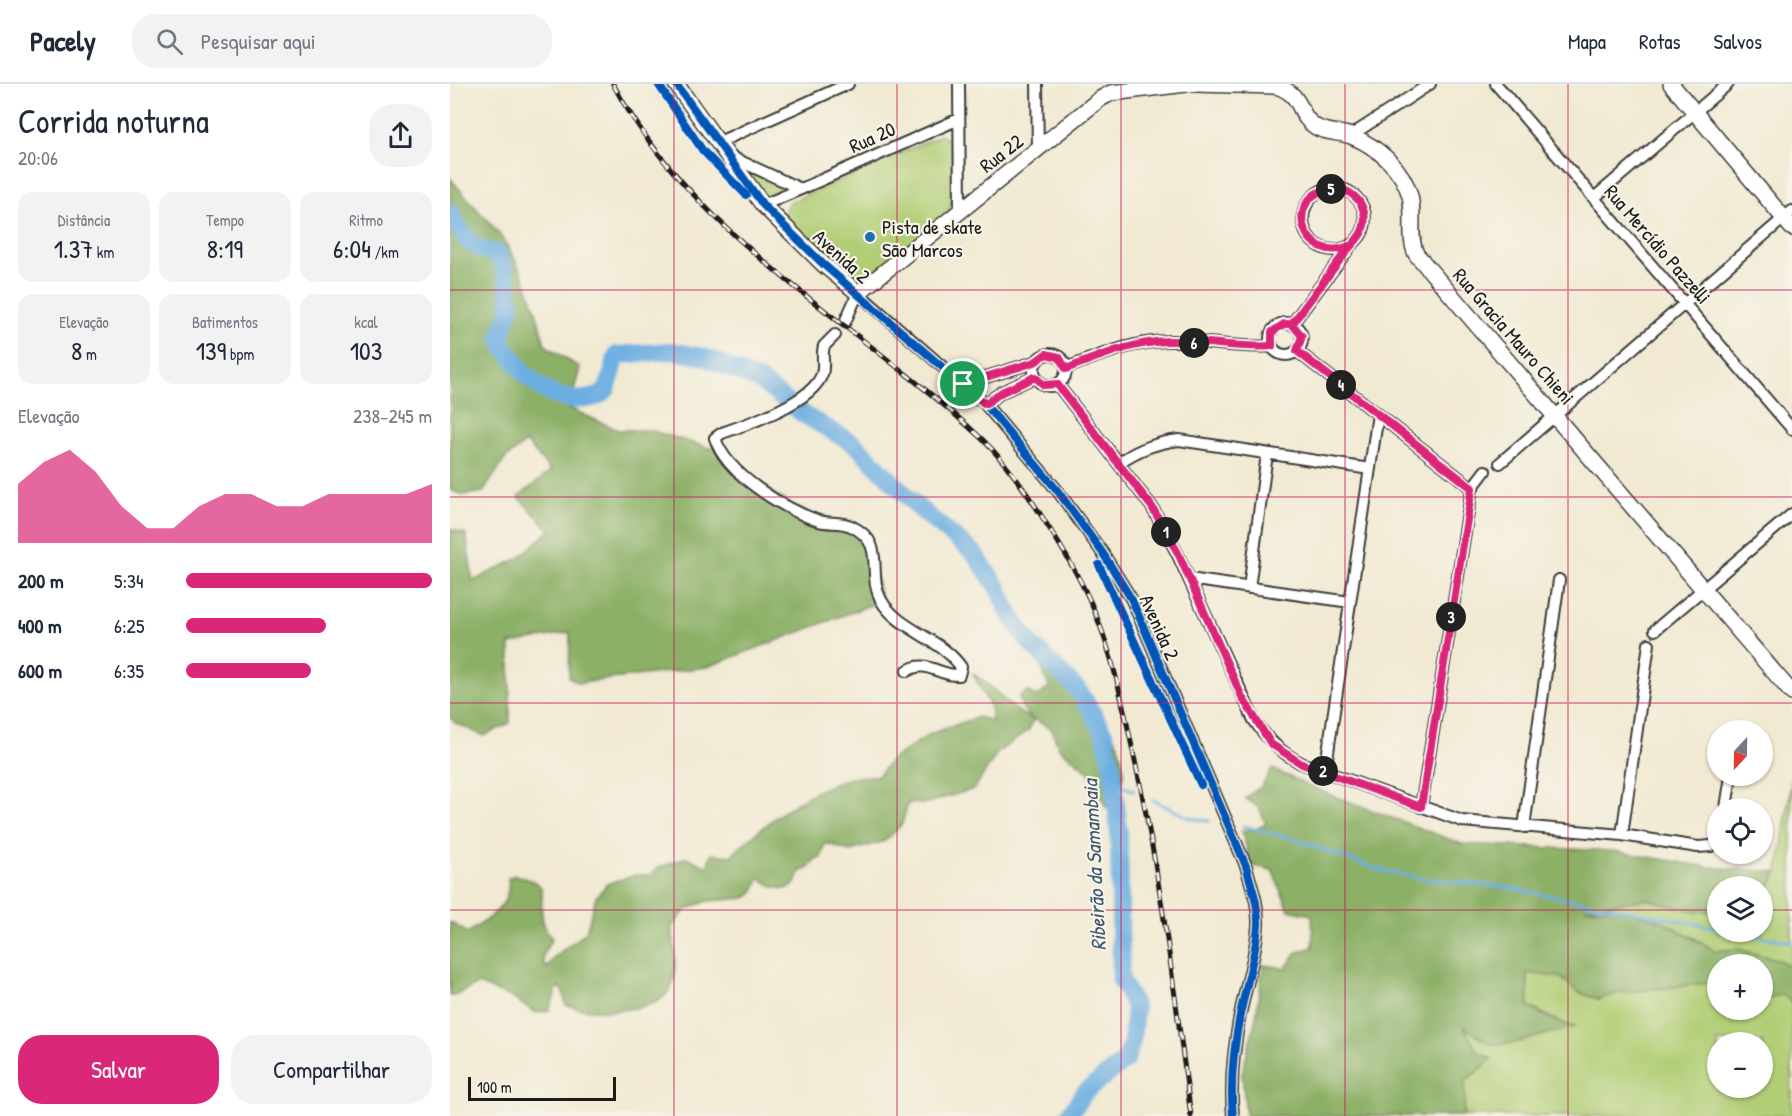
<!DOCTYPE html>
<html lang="pt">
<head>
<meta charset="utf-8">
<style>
	:root { --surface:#fff; --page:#f2f2f3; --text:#1f2937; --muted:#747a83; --line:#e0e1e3; --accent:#db2777 }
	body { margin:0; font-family:"Patrick Hand",sans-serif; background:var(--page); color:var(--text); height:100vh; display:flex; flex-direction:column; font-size:22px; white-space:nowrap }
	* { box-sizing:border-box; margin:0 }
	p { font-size:20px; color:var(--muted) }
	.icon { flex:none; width:33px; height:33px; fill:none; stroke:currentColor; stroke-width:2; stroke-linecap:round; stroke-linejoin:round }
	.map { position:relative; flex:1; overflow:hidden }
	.details { display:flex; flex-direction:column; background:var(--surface); width:450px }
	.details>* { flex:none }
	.needle { width:39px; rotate:202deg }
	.buttons { position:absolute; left:1257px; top:636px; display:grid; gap:12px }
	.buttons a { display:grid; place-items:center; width:66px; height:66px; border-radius:50%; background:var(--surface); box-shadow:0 2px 4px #0004; font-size:30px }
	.scale { position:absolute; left:18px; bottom:15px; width:148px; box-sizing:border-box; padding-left:6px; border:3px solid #1c1c1c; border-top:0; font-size:16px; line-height:21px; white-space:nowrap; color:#1c1c1c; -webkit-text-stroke:4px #f7f3e8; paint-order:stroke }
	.pin { position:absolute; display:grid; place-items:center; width:51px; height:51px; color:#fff; margin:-26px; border:3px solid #fff; border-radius:50%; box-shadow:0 2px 6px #0007 }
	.km { position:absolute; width:30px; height:30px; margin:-15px; border-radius:50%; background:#222; color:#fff; font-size:16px; line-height:30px; text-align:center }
	.round { display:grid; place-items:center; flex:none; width:63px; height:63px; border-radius:24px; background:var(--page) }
	.headline { display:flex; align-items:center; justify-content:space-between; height:102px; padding:0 18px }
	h1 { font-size:33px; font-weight:600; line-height:45px }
	.stats { display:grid; grid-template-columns:repeat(3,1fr); gap:9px; height:102px; padding:6px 18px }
	.stats div { display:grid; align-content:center; border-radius:15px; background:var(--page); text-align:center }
	.stats b { font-size:26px; font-weight:600 }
	.stats small { font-size:16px; font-weight:400 }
	.stats p { font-size:16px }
	.chart { height:168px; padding:12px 18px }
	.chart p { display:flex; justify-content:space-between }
	.chart svg { width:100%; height:108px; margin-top:6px; fill:var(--accent); opacity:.7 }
	.button { display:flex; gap:12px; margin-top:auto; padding:12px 18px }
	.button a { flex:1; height:69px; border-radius:24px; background:var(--accent); color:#fff; font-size:24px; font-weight:600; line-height:69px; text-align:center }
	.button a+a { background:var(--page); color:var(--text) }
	ul { padding:0 18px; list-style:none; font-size:20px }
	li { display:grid; grid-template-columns:96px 72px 1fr; align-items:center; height:45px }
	li i { height:15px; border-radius:8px; background:var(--accent) }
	header { display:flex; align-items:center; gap:36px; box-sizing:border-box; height:84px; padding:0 30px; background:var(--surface); border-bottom:2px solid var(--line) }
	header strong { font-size:28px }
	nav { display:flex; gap:33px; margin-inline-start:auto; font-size:21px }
	.search { width:420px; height:54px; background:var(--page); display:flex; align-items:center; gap:15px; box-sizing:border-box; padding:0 21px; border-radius:24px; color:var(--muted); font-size:22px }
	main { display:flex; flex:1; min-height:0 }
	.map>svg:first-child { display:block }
	.green { fill:#b1cd74; stroke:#667448; stroke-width:1.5; fill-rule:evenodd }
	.forest { fill:#8cb066; stroke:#546641; stroke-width:1.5 }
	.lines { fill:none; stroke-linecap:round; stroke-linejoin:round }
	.stream { stroke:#6caee1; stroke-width:3 }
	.river { stroke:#6caee1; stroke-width:18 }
	.street-casing { stroke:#3c3b37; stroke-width:14 }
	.secondary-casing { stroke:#3c3b37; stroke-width:18 }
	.street { stroke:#fff; stroke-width:10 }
	.secondary { stroke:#fff; stroke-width:15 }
	.rail-casing { stroke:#1c1c1c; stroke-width:5 }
	.rail { stroke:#f7f3e8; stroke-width:3; stroke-dasharray:9; stroke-linecap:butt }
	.cycleway-casing { stroke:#f7f3e8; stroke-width:11 }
	.cycleway { stroke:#0057b8; stroke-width:8 }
	.route-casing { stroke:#fff; stroke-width:12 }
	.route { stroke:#db2777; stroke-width:8 }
	.grid { fill:none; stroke:#c2185b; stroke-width:1.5; stroke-opacity:0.55 }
	.poi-dot { fill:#1f6fb2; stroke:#f7f3e8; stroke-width:2 }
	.labels { text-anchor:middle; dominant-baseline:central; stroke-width:4.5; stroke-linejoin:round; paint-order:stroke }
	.street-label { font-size:20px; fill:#1c1c1c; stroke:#f7f3e8 }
	.poi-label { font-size:20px; fill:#1c1c1c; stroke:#f7f3e8; text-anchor:start }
	.water-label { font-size:21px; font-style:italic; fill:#3c566b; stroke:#f7f3e8 }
</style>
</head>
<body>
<header>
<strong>Pacely</strong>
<div class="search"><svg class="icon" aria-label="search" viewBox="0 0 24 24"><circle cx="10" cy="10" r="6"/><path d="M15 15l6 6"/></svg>Pesquisar aqui</div>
<nav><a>Mapa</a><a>Rotas</a><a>Salvos</a></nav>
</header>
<main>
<section class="details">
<div class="headline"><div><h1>Corrida noturna</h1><p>20:06</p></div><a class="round"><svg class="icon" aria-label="share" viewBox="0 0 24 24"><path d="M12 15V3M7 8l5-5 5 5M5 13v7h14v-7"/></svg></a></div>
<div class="stats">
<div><p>Distância</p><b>1.37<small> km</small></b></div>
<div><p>Tempo</p><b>8:19</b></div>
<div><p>Ritmo</p><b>6:04<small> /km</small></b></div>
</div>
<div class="stats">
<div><p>Elevação</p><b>8<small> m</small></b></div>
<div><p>Batimentos</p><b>139<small> bpm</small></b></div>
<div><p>kcal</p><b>103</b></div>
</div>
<div class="chart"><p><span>Elevação</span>238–245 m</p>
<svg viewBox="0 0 160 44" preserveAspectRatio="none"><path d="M0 44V20L10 11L20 6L30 15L40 29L50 38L60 38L70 29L80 24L90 24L100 29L110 29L120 24L130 24L140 24L150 24L160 20V44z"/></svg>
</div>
<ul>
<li><b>200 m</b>5:34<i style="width:100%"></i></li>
<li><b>400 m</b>6:25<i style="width:57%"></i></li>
<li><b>600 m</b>6:35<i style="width:51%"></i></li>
</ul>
<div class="button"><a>Salvar</a><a>Compartilhar</a></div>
</section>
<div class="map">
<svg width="1342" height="1032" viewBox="0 0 1342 1032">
	<rect width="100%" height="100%" fill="#f7f3e8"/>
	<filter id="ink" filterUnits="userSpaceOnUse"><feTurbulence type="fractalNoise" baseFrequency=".0167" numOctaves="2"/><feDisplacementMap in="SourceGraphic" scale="12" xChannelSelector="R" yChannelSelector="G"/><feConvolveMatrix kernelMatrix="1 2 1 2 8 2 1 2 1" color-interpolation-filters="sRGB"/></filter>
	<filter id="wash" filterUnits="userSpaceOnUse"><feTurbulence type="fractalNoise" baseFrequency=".008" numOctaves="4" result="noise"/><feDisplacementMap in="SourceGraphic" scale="24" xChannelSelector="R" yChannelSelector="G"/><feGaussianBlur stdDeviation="1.35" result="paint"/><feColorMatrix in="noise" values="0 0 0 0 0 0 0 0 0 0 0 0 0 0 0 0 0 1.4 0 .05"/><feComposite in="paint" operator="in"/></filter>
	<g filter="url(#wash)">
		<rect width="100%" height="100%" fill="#f1e9d2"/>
		<path class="green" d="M491,51L501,58C502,82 507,111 497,132L421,191L401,192L392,188L333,132L338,119Z
			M287,79L341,104L317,115Z
			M1342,694V885L1330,876L1287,865L1265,867L1240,851L1129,824L1197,815L1238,826L1267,828L1268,848H1312L1313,813L1328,788Z
			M1077,889L1110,893L1130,909L1149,915L1169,909L1267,898L1268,926H1312L1313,916L1333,910L1342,919V1032H1014L1015,997L1033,983L1013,942L1041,960L1122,943L1079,923ZM1268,958H1312V1004H1268Z"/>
		<path class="forest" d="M0,94C13,110 26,124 40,139C70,173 85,218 95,261L130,284L119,324L168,346H200L269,367L287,388L370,437L399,441L419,453L431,517L257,583L129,599L119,593L120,548L60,560V639L34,652L5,639L0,633V445L16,450L23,497L69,474L100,446L68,413L101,387L76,358L55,375L33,408L14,411L0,406Z
			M592,584L609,590L634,608L668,660L674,686L668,722L661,725L656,723L638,687L609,664L601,644L583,635L579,646L548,668L524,705L473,720L458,719L452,740L435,757L400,767L375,759L371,774L365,775L358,785L350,787C345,812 326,807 310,794L302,810L295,814L257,817L237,825L222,842C224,860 230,892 219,907C203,930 139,930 116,921L112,905L108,903L99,926L86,929L61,913L28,900L4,912H0V838L18,849C38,834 63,822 58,794L65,791C107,802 86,809 93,837C94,843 99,850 102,855C96,865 88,874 97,884L103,874L136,848L146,813L157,800L184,791H200L208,784L237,773L257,783L261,770L281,772C316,738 377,688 428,692L441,676L480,650L528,633L542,637L540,622L523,590C545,601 557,625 581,634L572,623L569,613L577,607L587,613L599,603Z
			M822,685L873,708L1012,760L1163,767L1257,783L1328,788L1313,813L1312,802H1268L1267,828L1238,826L1197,815L1135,824L1170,825L1212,837L1265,867L1287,865L1330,876L1342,885V919L1332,910L1313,916L1312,880H1268L1267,898L1169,909L1149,915L1130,909L1110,893L1077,889L1079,923L1100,935L1124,943L1064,959L1041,960L1014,943L1027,967L1042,975L1015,997L1014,1032H796L792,990L806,933L813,881L836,884L846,869L863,863L862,831L839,826L822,786L801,781L792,747L806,745L816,740L809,724L795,714L812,702Z"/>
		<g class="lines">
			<path class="stream" d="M664,698L684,707
				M703,716L740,734L759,737
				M793,742L844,755L926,785L968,794L1054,803L1268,844
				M1285,848L1342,858"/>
			<path class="river" d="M0,128C14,151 18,166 47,169L55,187L61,222L50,254C66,285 96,320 135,315C143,314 150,313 156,306C160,300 164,280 167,271L221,267L254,273L310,297L356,332L406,361L471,426L524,469L548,504L557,525L577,556L628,606L644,631L655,652L662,684L669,750L671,896L685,923L682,957L676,976L635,1008L618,1032"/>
		</g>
	</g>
	<g filter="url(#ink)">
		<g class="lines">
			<defs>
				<path id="street" d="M509,0L510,128
					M587,0L588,67
					M1046,0L1342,345
					M900,52L980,0
					M267,59L398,0
					M279,72L351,105L313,121
					M853 135a31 31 0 1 1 62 0a31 31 0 1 1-62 0Z
					M351,105L509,35
					M1144,114L1278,0
					M395,238L408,209L535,320L607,406L652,468L682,516L796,782C801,801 809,821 808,841C806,871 796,901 790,931C784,962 780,1000 783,1032
					M820 255a16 16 0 1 1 32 0a16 16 0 1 1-32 0Z
					M842,240L899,164
					M385,251L374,262C371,271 375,281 372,290C363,318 298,340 272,349L265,354C276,390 334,425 369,437C379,440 391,437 401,442C438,460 416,487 431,516C447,545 491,554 511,583L509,591C490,593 476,574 457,587
					M847,267L1022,404
					M584 286a16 16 0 1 1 32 0a16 16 0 1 1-32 0Z
					M616,284C649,272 683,257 719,257C754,256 787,265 822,262
					M513,300L585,278
					M607,300L702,423L727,469L804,636C818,656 830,668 851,679L1012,737L1172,751L1248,763L1261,762L1268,757
					M535,320L552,308L585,293
					M670,378C689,365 706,359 729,356L920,385
					M1050,379L1342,127
					M739,495L900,518
					M799,504L817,370
					M1205,546L1342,430
					M875,688L928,330
					M971,723L1022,404L1035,387
					M1276,724L1281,692
					M1074,743L1109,496
					M1172,751L1199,560"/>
				<path id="secondary" d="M226,0L313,121L374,181L408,209L650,15L661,9L736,0
					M743,0L826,2C855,11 846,31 866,43C876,49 890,48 901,52C927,62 953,85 960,112C965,132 958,153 966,170L1342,609
					M1221,0L1342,144"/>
			</defs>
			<use href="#street" class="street-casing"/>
			<use href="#secondary" class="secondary-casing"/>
			<use href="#street" class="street"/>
			<use href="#secondary" class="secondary"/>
			<defs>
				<path id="rail" d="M163,0C246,156 407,238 532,355C557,379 578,410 596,439C614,467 631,495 644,526C667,581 677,642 690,700C713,810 726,921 741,1032"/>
			</defs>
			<use href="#rail" class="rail-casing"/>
			<use href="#rail" class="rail"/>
			<defs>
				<path id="cycleway" d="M208,0L253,67L296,111
					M226,0L313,121L374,181L535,320L607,406L652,468L682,516L796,782C801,801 809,821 808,841C806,871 796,901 790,931C784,962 780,1000 783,1032
					M649,481L751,701"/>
			</defs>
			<use href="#cycleway" class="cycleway-casing"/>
			<use href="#cycleway" class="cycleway"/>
		</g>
	</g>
	<g class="lines" filter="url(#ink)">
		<defs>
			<path id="route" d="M513,300L535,320L552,308L585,293L594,301L607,300L702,423L728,469L792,613L821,660L852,680L971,723L1022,404L847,267L852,252L842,240L900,162C855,180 833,120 874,106C884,102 896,105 904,112C914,120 917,134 913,145C910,155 902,159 897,167C878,191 860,216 842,240H834L822,248V262C787,265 754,256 719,257C683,258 649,272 616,285L609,273L596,270L585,278L513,300"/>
		</defs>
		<use href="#route" class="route-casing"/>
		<use href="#route" class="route"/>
	</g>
	<path class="grid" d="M224,0V1032M447,0V1032M671,0V1032M895,0V1032M1118,0V1032M0,206H1342M0,413H1342M0,619H1342M0,826H1268M1312,826H1342"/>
	<circle class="poi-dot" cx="420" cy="153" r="6"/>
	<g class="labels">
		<g class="street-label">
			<text transform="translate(422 53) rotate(-24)">Rua 20</text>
			<text transform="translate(551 69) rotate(-38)">Rua 22</text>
			<text transform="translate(1208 160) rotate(49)">Rua Mercídio Pazzelli</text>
			<text transform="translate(392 172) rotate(42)">Avenida 2</text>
			<text transform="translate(1064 252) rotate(49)">Rua Gracia Mauro Chieni</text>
			<text transform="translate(710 543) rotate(66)">Avenida 2</text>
		</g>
		<g class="poi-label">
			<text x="432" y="142">Pista de skate<tspan x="432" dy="23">São Marcos</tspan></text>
		</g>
		<g class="water-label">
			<text transform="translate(644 781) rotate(-93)">Ribeirão da Samambaia</text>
		</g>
	</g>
</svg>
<div class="buttons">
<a><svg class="needle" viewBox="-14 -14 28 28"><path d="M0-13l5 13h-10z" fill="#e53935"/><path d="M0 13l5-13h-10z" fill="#747a83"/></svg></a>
<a><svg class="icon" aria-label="locate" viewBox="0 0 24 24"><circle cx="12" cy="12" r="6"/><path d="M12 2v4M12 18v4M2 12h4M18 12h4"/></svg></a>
<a><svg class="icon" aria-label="layers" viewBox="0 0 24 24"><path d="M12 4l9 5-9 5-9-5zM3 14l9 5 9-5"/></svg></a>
<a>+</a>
<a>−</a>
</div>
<div class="scale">100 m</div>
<div class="pin" style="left:513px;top:300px;background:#1e9e55"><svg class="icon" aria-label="arrive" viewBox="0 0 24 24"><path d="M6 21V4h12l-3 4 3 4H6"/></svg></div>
<b class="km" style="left:716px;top:448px">1</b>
<b class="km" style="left:873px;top:687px">2</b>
<b class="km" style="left:1001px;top:533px">3</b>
<b class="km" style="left:891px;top:301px">4</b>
<b class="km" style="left:881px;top:105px">5</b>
<b class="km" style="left:744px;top:259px">6</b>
</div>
</main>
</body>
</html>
